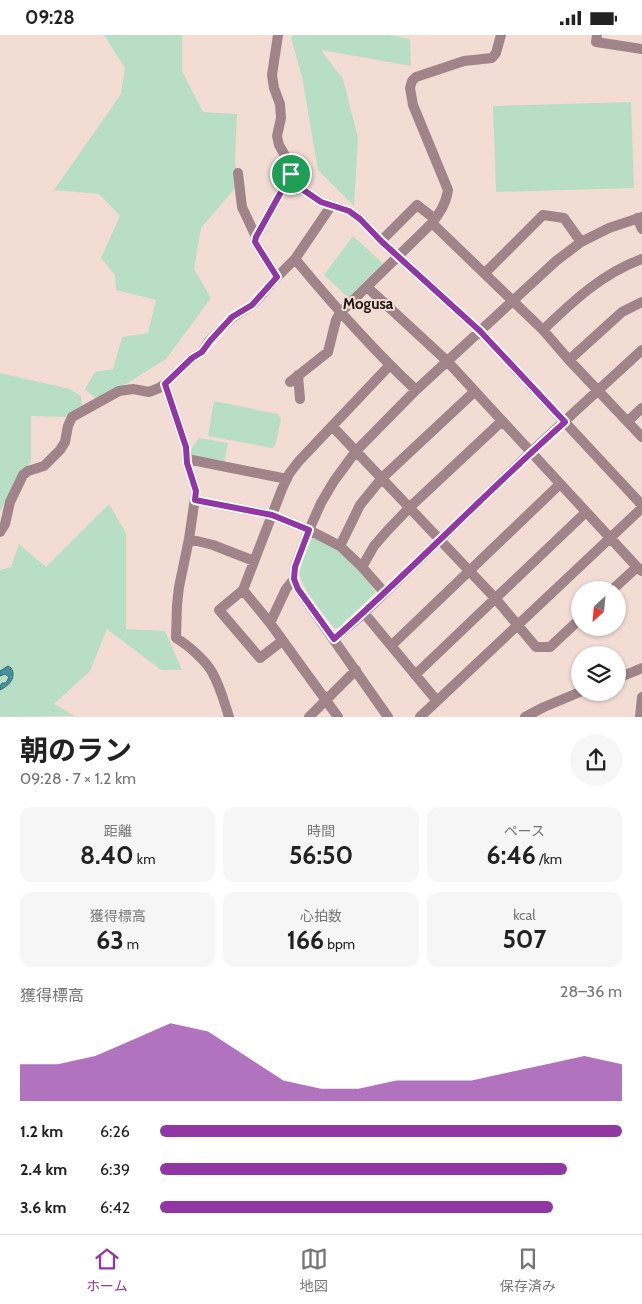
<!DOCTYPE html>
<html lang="ja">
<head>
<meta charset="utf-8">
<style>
	:root { --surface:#fff; --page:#f6f6f6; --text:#222; --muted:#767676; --line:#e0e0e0; --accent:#9137a3 }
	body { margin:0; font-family:Cabin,"Noto Sans JP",sans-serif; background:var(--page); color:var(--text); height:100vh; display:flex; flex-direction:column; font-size:19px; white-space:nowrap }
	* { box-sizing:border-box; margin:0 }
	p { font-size:16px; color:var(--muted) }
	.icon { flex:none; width:28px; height:28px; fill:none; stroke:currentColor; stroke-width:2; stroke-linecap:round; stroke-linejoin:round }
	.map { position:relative; height:682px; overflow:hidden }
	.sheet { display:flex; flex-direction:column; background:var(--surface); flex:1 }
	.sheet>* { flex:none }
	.needle { width:32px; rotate:206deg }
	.tools { position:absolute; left:571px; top:546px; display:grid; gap:10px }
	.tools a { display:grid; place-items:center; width:55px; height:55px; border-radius:50%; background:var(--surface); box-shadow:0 1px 4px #0004; font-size:25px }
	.pin { position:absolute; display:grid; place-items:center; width:42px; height:42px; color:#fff; margin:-21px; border:2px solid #fff; border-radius:50%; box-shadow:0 1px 5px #0007 }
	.round { display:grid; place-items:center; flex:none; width:52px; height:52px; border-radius:26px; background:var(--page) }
	.summary { display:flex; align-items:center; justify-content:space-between; height:85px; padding:0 20px }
	h1 { font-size:28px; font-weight:700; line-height:38px }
	.figures { display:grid; grid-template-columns:repeat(3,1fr); gap:8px; height:85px; padding:5px 20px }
	.figures div { display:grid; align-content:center; border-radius:12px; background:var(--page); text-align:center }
	.figures b { font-size:25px; font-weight:700 }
	.figures small { font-size:14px; font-weight:400 }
	.figures p { font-size:14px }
	.chart { height:140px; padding:10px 20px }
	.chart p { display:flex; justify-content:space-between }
	.chart svg { width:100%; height:90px; margin-top:5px; fill:var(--accent); opacity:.7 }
	ul { padding:0 20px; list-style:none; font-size:16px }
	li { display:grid; grid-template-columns:80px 60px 1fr; align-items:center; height:38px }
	li i { height:12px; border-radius:6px; background:var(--accent) }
	.status { display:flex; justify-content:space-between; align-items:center; height:35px; padding:0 25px; background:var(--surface); direction:ltr }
	.status svg { height:14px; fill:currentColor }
	.tabs { display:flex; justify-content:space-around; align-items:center; height:70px; border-top:1px solid var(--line); background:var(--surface); font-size:14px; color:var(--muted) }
	.tabs a { display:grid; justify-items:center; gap:2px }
	.tabs .on { color:var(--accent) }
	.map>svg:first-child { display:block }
	.green { fill:#b8dfc5 }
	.water { fill:#44919f; stroke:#396c75 }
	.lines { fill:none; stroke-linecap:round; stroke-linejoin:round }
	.minor { stroke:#a0848a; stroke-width:10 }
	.route-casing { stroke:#fff; stroke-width:10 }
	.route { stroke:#9137a3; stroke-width:6 }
	.labels { text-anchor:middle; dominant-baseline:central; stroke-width:4; stroke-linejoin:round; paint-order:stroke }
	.neighbourhood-label { font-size:15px; font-weight:bold; fill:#1e1614; stroke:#f3dcd4 }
</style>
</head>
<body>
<div class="status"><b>09:28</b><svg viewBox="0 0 49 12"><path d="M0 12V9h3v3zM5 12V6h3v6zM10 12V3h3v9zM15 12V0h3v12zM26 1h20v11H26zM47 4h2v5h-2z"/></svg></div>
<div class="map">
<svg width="642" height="682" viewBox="0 0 642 682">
	<rect width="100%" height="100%" fill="#f3dcd4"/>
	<path class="green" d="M104,0H182V36L203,77L237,79L235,123L237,151L201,193L194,234L211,263L166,324L110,359L95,363L85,354L95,337L113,334L122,302L148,298L156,265L116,255L115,240L101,223L120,181L99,159L54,155L121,59L125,33Z
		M293,0H389L410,4L411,31L321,15L343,44L358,103L354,171L318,135L302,42L291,3Z
		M631,67L634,153L496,157L493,71Z
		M353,201L386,231L351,265L324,240Z
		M0,338L70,354L81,361L82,370L66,382L31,381V427L16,444L0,477Z
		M214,366L278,379L281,384L275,411L272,413L208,401Z
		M199,403L228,408L224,428L191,420L190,416Z
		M109,469L126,498V594L165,596L182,635H161L107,594L90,636L54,669L75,681L0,682V535L11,532L19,509L46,532Z
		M312,503C331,501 362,539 376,553L375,558L338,593H334C325,581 302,553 300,540C299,528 307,514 312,503Z"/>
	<path class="water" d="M8,631L11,633C17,642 9,651 0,655V651L2,648H6L9,642L5,639L0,641V636Z"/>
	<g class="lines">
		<path class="minor" d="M278,0L272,40L274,53L280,69L281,83L277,101L279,110L287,124L292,141L299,152L321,167L349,176L360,184L381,206L480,296L642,470
			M597,0L596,7L642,14
			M238,138L242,172L256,202
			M637,183L642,194
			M432,188L543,295L569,325L642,402
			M381,206L417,170L435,184
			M295,224C334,271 372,314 416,355
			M485,238L543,180L564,183L581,207
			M277,242L255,207L256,202L291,139
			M367,252L447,326L637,532
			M543,295C573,266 603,238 642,224
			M569,325L622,277L642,267
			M298,340L300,364
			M290,347L328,317L336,285L340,278L432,188C440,177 446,169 448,155L413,70L410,53L412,46L416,42L464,26L492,23L496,18L501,0
			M165,349L186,412L187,428L196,456L189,504L179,552L177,570L176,603C188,610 205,625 212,637C220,651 224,666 229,682
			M628,386L642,373
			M332,391L495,563L536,612H550L580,584
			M187,424L287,444
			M195,465L272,480L309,495L340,511L362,532L384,557
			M0,497L5,489L10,467L23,440L28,436L44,431L60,415L65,407L68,391L72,382L119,356L133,354L149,357L159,353L165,349L192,323L202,317L209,306L233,282L252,270L258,264L277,242L295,224L331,171
			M189,504L213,510L254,526
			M340,511L360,470L382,443L474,357
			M362,532L374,511L387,496L410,472L502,386
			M243,555L270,588L338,682
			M612,555L637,532L642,536
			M364,578L437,666
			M270,588L286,554L294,544
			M334,604L364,578L531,417L642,315
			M282,606L260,623L219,575L243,555L282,454L289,439L299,426L389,331
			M392,610L560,449
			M415,640L586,477
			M618,643L642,633
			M309,682L356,635
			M388,682L298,554L294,544L295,531L309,495L321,468L334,446L356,416L416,355L556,226L581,207L609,193L642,182
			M420,682L642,473
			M525,682L544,672L580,657
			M640,682L642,662"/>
	</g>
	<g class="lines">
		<defs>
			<path id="route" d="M291,139L299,152L321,167L349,176L360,184L381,206L480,296L565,387C486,457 413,534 334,604L298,554L294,544L295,532L309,495L272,480L195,465L196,456L187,428L186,412L165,349L192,323L202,317L210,306L232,282L252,270L277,242L255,207L256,202Z"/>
		</defs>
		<use href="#route" class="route-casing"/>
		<use href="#route" class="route"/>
	</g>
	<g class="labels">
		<g class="neighbourhood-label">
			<text x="368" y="269">Mogusa</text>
		</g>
	</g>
</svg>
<div class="tools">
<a><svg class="needle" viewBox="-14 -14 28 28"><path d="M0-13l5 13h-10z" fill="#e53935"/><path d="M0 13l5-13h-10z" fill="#767676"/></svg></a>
<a><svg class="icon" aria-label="layers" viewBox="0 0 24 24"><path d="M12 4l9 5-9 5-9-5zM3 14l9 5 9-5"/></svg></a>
</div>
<div class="pin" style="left:291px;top:139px;background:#1e9e55"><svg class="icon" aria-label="arrive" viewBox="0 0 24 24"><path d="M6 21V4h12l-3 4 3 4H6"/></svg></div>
</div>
<section class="sheet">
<div class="summary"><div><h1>朝のラン</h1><p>09:28 · 7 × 1.2 km</p></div><a class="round"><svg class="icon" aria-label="share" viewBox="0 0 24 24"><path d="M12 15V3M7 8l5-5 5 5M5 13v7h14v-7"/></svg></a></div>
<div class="figures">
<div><p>距離</p><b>8.40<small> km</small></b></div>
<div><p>時間</p><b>56:50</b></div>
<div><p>ペース</p><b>6:46<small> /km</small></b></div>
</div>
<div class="figures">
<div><p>獲得標高</p><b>63<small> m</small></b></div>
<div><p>心拍数</p><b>166<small> bpm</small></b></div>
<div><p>kcal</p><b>507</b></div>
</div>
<div class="chart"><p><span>獲得標高</span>28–36 m</p>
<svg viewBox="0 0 160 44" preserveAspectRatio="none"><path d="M0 44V26L10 26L20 22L30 14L40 6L50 10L60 22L70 34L80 38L90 38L100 34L110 34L120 34L130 30L140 26L150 22L160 26V44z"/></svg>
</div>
<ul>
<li><b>1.2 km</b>6:26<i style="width:100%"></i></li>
<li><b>2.4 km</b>6:39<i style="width:88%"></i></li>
<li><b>3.6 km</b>6:42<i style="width:85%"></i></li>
</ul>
</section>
<nav class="tabs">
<a class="on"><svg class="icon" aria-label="home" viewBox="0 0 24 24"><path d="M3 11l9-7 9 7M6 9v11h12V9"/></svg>ホーム</a>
<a><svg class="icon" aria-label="map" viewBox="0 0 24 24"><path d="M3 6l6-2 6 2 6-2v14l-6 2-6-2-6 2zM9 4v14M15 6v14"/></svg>地図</a>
<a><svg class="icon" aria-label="saved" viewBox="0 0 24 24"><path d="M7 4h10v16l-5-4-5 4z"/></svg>保存済み</a>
</nav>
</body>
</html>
